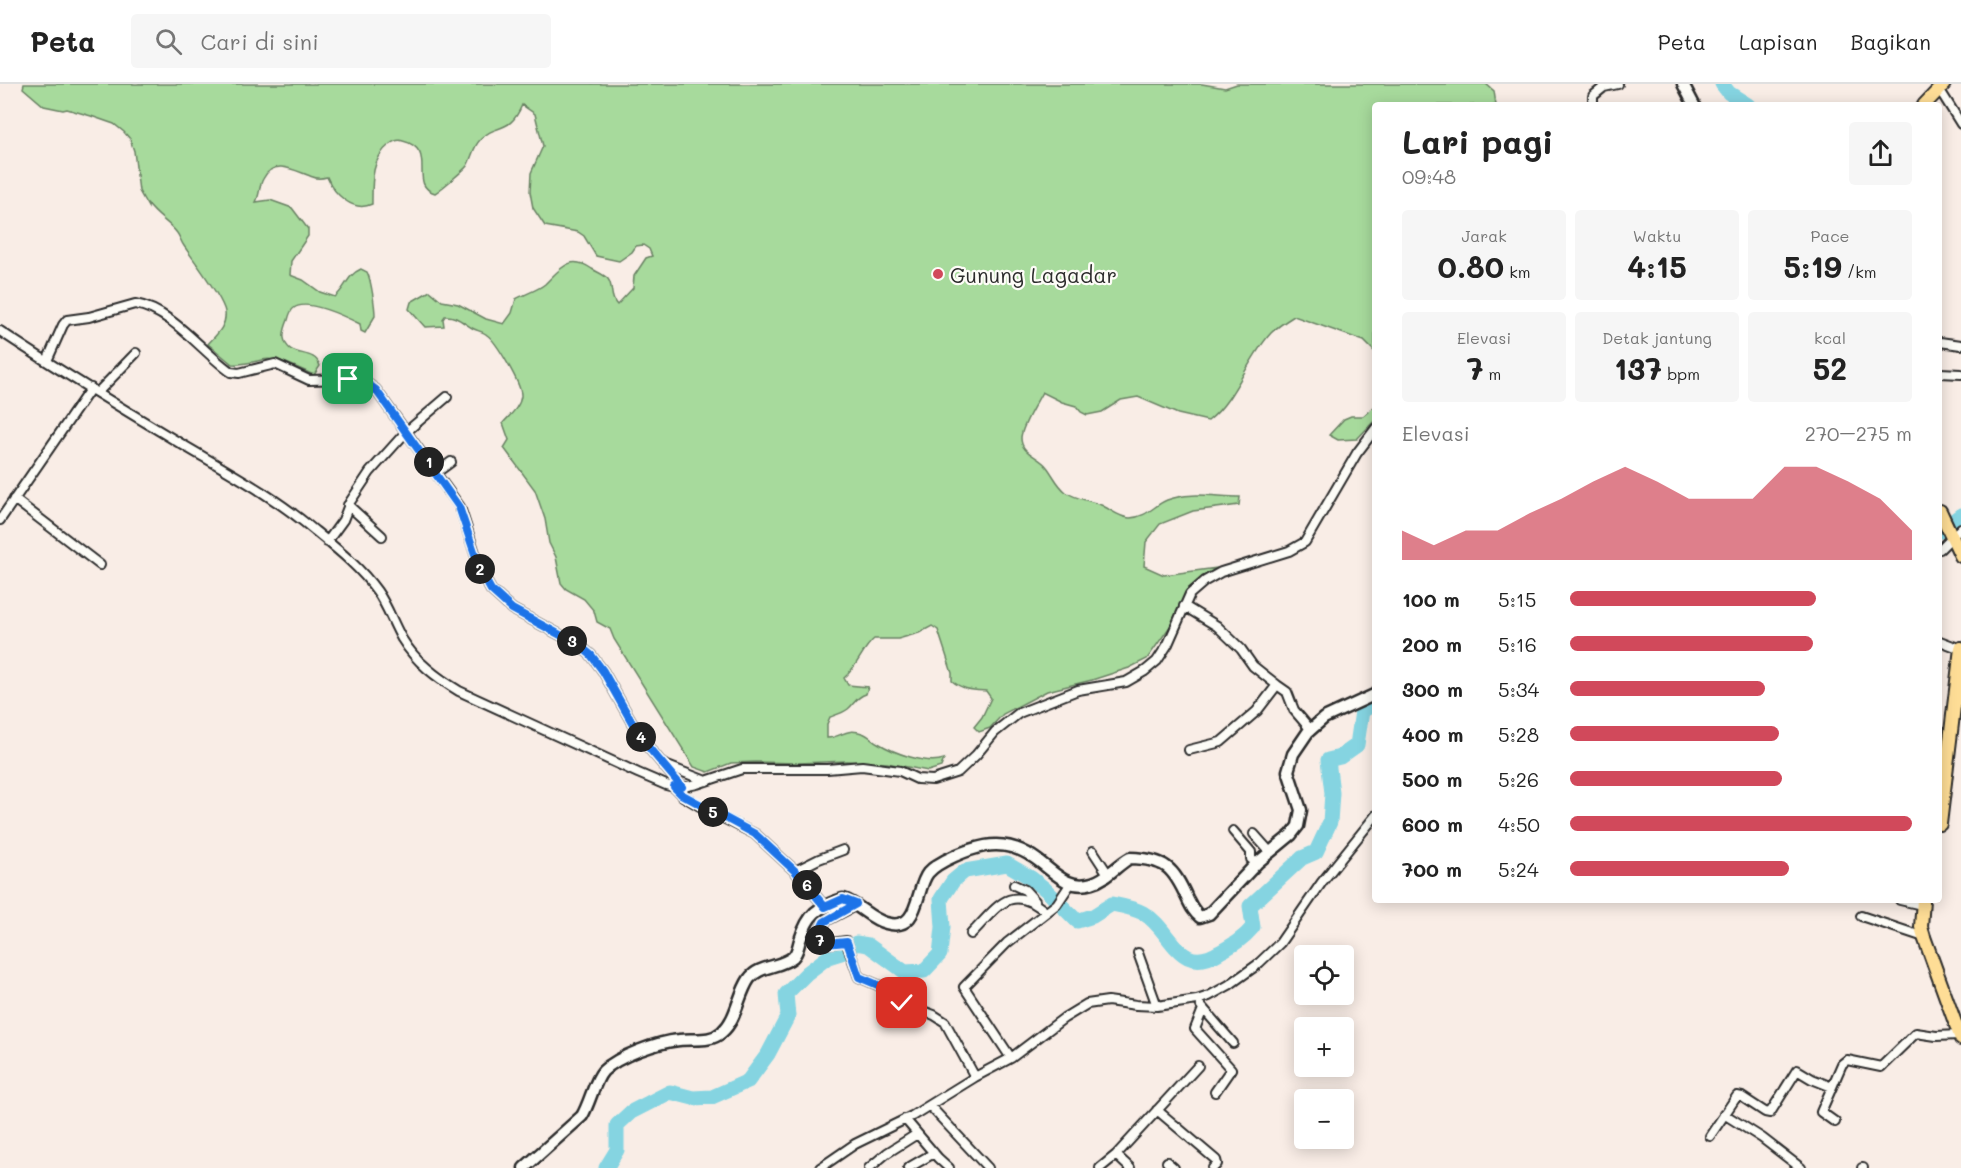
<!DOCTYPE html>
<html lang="id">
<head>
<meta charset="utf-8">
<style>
	:root { --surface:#fff; --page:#f6f6f6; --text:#222; --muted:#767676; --line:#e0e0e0; --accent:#d1495b }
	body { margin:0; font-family:Mali,sans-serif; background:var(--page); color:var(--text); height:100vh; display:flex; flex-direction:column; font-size:22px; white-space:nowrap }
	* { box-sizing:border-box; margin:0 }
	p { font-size:20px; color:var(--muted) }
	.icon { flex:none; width:33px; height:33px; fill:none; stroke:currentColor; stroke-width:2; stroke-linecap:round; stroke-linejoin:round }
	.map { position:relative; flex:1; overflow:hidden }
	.drawer { position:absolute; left:1372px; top:18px; width:570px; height:801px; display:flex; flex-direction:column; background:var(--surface); border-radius:6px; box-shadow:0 3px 15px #0003 }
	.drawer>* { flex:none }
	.tools { position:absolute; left:1294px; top:861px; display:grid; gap:12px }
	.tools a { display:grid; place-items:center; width:60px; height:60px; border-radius:6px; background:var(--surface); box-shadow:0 3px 15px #0003; font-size:30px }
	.pin { position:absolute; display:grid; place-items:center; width:51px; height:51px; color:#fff; margin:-26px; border-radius:12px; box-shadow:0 3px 9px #0006 }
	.km { position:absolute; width:30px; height:30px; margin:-15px; border-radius:50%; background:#222; color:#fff; font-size:16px; line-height:30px; text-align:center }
	.round { display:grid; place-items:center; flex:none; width:63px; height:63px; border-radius:6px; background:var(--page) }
	.summary { display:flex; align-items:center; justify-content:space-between; height:102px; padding:0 30px }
	h1 { font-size:33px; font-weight:700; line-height:45px }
	.stats { display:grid; grid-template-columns:repeat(3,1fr); gap:9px; height:102px; padding:6px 30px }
	.stats div { display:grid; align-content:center; border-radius:6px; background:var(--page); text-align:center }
	.stats b { font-size:30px; font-weight:700 }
	.stats small { font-size:16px; font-weight:400 }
	.stats p { font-size:16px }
	.chart { height:168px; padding:12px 30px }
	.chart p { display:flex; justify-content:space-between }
	.chart svg { width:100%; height:108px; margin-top:6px; fill:var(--accent); opacity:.7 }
	ul { padding:0 30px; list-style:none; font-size:20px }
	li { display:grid; grid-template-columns:96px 72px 1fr; align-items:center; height:45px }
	li i { height:15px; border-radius:8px; background:var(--accent) }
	header { display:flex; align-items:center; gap:36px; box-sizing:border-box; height:84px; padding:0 30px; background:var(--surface); border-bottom:2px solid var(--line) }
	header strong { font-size:28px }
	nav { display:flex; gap:33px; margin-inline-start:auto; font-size:21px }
	.search { width:420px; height:54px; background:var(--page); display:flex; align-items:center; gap:15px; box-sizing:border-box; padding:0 21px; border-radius:6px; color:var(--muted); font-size:22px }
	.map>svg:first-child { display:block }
	.green { fill:#a7da9c; stroke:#698264; stroke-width:1.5 }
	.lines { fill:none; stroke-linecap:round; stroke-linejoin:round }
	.river { stroke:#85d4e1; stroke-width:15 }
	.street-casing { stroke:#2b2b2b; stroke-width:12 }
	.secondary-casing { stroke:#2b2b2b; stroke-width:15 }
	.primary-casing { stroke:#2b2b2b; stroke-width:16 }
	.street { stroke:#fdfcf7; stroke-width:8 }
	.secondary { stroke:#fdfcf7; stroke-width:10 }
	.primary { stroke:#fedd96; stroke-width:12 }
	.route-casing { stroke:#fff; stroke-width:12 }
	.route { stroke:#1a73e8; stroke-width:8 }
	.poi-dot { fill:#d1495b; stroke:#fdfcf7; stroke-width:2 }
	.labels { text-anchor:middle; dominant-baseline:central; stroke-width:4.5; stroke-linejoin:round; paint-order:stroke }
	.poi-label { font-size:21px; fill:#2b2b2b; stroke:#fdfcf7; text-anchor:start }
</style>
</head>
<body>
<header>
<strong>Peta</strong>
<div class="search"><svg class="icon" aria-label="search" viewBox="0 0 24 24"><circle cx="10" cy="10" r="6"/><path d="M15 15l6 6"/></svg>Cari di sini</div>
<nav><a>Peta</a><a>Lapisan</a><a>Bagikan</a></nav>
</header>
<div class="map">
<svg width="1961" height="1084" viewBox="0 0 1961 1084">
	<rect width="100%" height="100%" fill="#f9ede6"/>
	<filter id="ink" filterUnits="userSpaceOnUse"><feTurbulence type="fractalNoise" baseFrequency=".0167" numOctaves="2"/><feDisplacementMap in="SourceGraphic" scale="12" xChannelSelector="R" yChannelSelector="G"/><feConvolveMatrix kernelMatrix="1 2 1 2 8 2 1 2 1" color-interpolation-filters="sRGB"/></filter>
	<g filter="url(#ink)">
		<path class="green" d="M24,0H1202L1225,4L1237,0H1486L1494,7L1496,21H1376L1375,268L1364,257L1294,232C1286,237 1278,242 1271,249C1247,275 1236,315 1208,337L1178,330L1138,313L1121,316L1102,328L1087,331L1081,328L1076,322L1062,318L1042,308C1037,318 1021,343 1021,354C1021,370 1039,372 1047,383C1054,392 1057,401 1066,408C1077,416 1090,416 1101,421C1110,425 1120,434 1130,434C1148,433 1154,421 1167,416C1190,407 1216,413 1240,413L1239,421L1193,427L1160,440L1146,458L1144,482L1164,491L1217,484L1191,503L1171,541L1147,575L1129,584L1092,596L1047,607L1003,630L990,644L979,648L974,643L982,633L991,614L986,607C972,606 963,606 952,597V589L938,546L932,542L919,549L898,555H874C862,565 858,582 844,594L848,601L868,603L866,610C856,613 855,619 848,625C843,629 836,631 830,633L827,640V654C841,654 846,643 862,649C869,651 872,656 878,659C894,669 926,681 944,675L941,683L928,687L887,679L847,677L799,679L755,678L731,679L708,688L694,683L614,555L610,545L597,538L594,527L584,515L566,505L561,499L556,473L549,459L545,435L535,406L504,364L509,356L503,339C510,331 520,323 521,312C522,301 496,257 487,251C484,248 478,247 474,245C464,240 457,231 445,232L443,235L444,242L425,243L409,225L411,218L430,207L442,217L458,220L486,235L504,240L512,229L516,215C525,210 538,206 545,200C560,186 569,169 592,185C597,188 605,191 608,195C614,203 609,213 617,221L633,204L634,192L646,174L652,172L649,165L643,161L636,162L632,168L619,177L596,172L584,152L578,148L545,142L533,124L530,108L531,89L543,62L535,30L522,21C509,52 496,38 480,56C473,63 472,74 467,82C464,86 439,107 435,109C407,101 439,66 403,57C398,55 394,57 390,60C371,75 372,97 372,120C353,129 334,110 327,93C323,94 317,95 313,93C297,88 274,72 263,95C259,102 260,110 256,118L270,116L292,124L308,145V152L291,177L290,191L303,196L320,208L335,213C346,204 347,191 361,185L367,188C371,195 375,223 375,232L365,249L361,247L360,240C348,234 307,214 294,224C291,226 289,232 288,236C286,241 283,248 284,254C288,276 314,263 320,282L314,291C299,285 278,272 262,276C251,278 243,281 232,280L208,260C216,251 227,242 225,228C223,214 193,175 184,162C181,158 180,153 177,149C170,139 156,132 148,120V123L139,107L134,67L130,55L124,48L114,40L91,32L67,25L63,26L44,22L23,4Z
			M1375,322V336L1357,355L1338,356L1329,351L1344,335L1351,332H1363Z"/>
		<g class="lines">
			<path class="river" d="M1722,0L1729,9L1748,21
				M1940,447L1961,431
				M606,1084L617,1066V1041L631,1028L670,1008L693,1014L712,1013L748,997L768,970L788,932L786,910L807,889L828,873L844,868L856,859L868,861L905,888L924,887L940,870L943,843L941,815L953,797L965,787L1007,780L1031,794L1045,805L1077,837L1093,832L1112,820C1122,822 1134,824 1143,829C1172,845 1178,894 1220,868C1233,861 1243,855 1253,843L1250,822L1302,774L1316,768L1330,738L1332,709L1328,676L1340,673L1357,661L1362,627L1376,619"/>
			<defs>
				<path id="street" d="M1938,3L1961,40
					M1593,21V12L1604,3L1618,0
					M0,247C58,286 118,322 178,358C225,386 273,411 315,447C337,465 360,483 377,507C387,521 393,539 402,555C416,578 436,593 459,607L638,689L666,701L678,704L697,700L742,685H827L862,682L900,687L917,695L933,696L958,688L976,671L995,648L1019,629L1078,606L1126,598L1145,587L1157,577L1168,560L1190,510L1205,497L1221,488L1289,467L1305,458L1357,369L1376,344
					M1940,258L1961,261
					M47,277L63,241L67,236L89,233L135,220C172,226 202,268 231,288L239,289L275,280L309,296L348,295L369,301L376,306L460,423L481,488L491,506L512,525L579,561L591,571L603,587L634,642L649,664L682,703
					M1940,289L1961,290
					M98,308L136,269
					M436,389L451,378
					M14,415L100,481
					M348,421L382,452
					M0,436L91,304
					M327,458L343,436L350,418L370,388L406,348L447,313
					M1940,465L1961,444
					M1184,522L1217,542L1241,565L1253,582L1277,601
					M1940,557L1961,565
					M1189,666L1221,658L1257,627L1277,601L1287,608L1294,626L1311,646
					M665,681L706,697
					M674,703L683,712L705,725L755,750L795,787L825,823
					M1233,747L1251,768V775L1257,779
					M1254,750L1270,768
					M1093,767L1108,790
					M795,787L819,775L843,766
					M1014,801L1025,806L1035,817
					M1900,816L1922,821
					M857,821L824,838L818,851L821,858L825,860L846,857L859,893L878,901L902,919L934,931L945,938L975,993
					M1861,832L1924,853
					M971,850C996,825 1010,797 1046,828
					M1138,869L1157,922
					M1201,922L1233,959
					M1203,925L1195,945L1231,985L1215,1008
					M1011,974L964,903L1007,859L1057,820L1071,799
					M1832,1003L1821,1028L1835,1038
					M930,1022L988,1084
					M1157,1026L1216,1076L1217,1080L1213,1084
					M1724,1030L1762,1054L1801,1084
					M905,1035L938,1074L949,1084
					M1710,1052L1737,1012L1742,1013L1765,1028L1770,1029L1797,986L1812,995L1832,1003L1842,980L1847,976L1881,983L1916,949L1936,952L1959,951
					M1116,1071L1130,1084
					M1167,1078L1174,1084
					M820,1084L855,1060L912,1032L975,993L1011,974L1064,934L1087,920L1108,917L1136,921L1157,922L1197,916L1209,912L1229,901L1257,881L1280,859L1322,798L1376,731
					M869,1084L887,1069L917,1050
					M908,1084L934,1069
					M1100,1084L1116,1071L1198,982
					M1862,1084H1863"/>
				<path id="secondary" d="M1683,0L1694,21
					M524,1084L582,1032C590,1019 594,997 603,987C618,972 658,958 679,956C693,954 710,959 722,948C737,935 738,911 749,895C759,881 780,884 793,873C798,868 798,862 800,856C808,830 817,823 843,815C859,820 870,835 886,839C920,849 915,805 928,789C938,777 969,765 985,762C1001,759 1018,763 1033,773C1052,785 1066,807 1092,799C1107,795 1117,781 1130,774C1165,775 1173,783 1187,814C1191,822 1193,827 1200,833L1209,830L1257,779L1291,751L1298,742L1301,726L1288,687L1293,670L1308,648L1324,634L1376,610"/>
				<path id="primary" d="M1924,21L1944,0
					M1940,427L1961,472
					M1940,740L1961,564
					M1923,816L1921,843L1924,853L1961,955"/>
			</defs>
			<use href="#street" class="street-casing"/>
			<use href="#secondary" class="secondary-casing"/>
			<use href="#primary" class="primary-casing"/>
			<use href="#street" class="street"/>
			<use href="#secondary" class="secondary"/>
			<use href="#primary" class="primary"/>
		</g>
	</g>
	<g class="lines" filter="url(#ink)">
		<defs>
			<path id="route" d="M348,295L369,301L376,306L459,423L481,488L491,506L512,525L579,561L591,571L603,587L634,642L649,664L682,703H674L681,710L755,750L795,787L825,823L843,815L856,820L824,838L818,851L821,858L825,860L847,858L859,893L878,901L902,919"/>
		</defs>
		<use href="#route" class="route-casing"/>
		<use href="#route" class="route"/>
	</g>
	<circle class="poi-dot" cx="938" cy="190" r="6"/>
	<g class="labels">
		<g class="poi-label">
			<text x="950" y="190">Gunung Lagadar</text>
		</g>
	</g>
</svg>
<div class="tools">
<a><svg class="icon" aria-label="locate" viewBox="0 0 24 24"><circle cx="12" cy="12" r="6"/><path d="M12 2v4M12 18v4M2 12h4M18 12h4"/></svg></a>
<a>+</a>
<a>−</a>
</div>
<div class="pin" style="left:348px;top:295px;background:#1e9e55"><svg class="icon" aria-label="arrive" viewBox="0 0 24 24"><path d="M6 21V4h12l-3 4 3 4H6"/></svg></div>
<div class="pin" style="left:902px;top:919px;background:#d93025"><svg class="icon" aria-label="check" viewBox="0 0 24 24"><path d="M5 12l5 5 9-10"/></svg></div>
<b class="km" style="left:429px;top:378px">1</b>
<b class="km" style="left:480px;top:485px">2</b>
<b class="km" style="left:572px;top:557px">3</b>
<b class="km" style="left:641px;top:653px">4</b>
<b class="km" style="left:713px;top:728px">5</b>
<b class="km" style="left:807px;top:801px">6</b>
<b class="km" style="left:820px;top:856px">7</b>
<section class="drawer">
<div class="summary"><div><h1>Lari pagi</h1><p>09:48</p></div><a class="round"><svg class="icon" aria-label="share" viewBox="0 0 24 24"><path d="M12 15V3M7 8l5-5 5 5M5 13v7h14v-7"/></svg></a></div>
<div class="stats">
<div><p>Jarak</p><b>0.80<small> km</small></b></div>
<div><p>Waktu</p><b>4:15</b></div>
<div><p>Pace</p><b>5:19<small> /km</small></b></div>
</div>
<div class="stats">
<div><p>Elevasi</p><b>7<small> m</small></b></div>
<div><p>Detak jantung</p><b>137<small> bpm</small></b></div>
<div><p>kcal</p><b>52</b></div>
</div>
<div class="chart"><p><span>Elevasi</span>270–275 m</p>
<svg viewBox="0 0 160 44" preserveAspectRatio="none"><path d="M0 44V32L10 38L20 32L30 32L40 25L50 19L60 12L70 6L80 12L90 19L100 19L110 19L120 6L130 6L140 12L150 19L160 32V44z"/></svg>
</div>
<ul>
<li><b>100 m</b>5:15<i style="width:72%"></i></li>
<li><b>200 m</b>5:16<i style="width:71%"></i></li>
<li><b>300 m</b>5:34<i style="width:57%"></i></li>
<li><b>400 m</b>5:28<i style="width:61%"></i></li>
<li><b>500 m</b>5:26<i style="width:62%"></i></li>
<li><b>600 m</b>4:50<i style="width:100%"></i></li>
<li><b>700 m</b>5:24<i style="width:64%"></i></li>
</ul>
</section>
</div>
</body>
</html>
